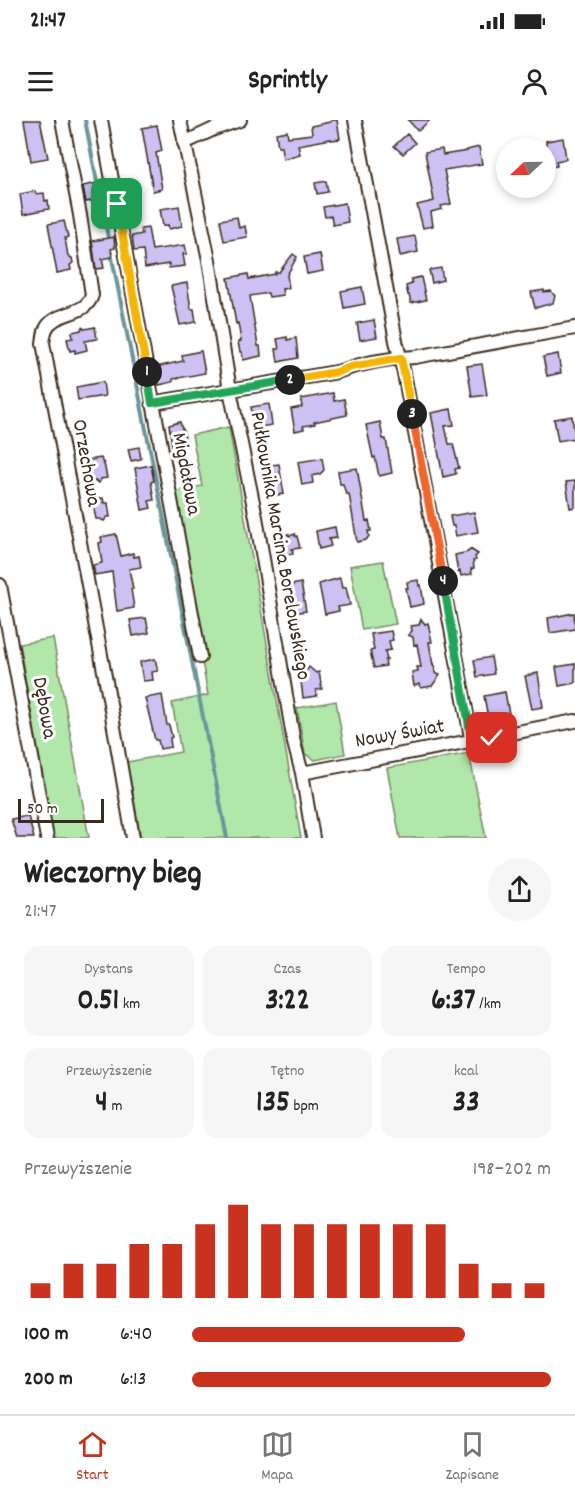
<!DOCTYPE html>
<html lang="pl">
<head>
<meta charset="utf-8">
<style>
	:root { --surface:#fff; --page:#f6f6f6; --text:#222; --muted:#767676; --line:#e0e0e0; --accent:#c8321e }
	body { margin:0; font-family:Dekko,sans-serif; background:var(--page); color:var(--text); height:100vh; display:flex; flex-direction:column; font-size:22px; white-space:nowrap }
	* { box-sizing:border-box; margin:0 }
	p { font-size:20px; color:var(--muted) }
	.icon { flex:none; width:33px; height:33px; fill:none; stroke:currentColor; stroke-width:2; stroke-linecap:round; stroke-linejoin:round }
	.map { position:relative; height:718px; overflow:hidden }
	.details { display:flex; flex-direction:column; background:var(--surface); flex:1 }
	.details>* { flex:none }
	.needle { width:39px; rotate:248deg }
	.controls { position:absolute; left:496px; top:18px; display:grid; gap:12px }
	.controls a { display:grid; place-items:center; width:60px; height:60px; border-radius:50%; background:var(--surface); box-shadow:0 3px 9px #0003; font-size:30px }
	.scale { position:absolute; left:18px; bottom:15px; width:86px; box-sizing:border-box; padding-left:6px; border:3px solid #3b2a1e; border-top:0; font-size:16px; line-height:21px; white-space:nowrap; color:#3b2a1e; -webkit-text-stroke:4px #fff; paint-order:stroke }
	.pin { position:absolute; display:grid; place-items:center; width:51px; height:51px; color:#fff; margin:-26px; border-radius:12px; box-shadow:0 3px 9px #0006 }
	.km { position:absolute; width:30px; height:30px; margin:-15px; border-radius:50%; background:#222; color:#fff; font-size:16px; line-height:30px; text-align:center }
	.round { display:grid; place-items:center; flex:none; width:63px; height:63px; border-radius:32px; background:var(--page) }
	.summary { display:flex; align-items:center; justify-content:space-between; height:102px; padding:0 24px }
	h1 { font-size:33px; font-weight:700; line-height:45px }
	.figures { display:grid; grid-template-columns:repeat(3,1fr); gap:9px; height:102px; padding:6px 24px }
	.figures div { display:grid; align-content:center; border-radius:15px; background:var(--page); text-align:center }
	.figures b { font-size:30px; font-weight:700 }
	.figures small { font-size:16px; font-weight:400 }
	.figures p { font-size:16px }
	.chart { height:168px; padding:12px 24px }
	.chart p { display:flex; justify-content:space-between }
	.chart svg { width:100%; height:108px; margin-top:6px; stroke:var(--accent); stroke-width:6 }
	ul { padding:0 24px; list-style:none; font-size:20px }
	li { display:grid; grid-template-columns:96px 72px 1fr; align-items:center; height:45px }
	li i { height:15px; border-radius:8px; background:var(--accent) }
	.status { display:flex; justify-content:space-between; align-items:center; height:42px; padding:0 30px; background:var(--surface); direction:ltr }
	.status svg { height:16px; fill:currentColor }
	header { display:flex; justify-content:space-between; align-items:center; height:78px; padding:0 24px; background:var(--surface); font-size:27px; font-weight:700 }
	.menu { display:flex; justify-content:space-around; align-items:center; height:84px; border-top:2px solid var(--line); background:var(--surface); font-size:16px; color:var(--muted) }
	.menu a { display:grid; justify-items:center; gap:3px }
	.menu .selected { color:var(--accent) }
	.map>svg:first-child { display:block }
	.green { fill:#b1e7aa; stroke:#768864; stroke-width:1.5 }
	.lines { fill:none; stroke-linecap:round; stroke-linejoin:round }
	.stream { stroke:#6d969a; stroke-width:4 }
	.building { fill:#cdc0f2; stroke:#3b2a1e; stroke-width:1.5 }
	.street-casing { stroke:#3b2a1e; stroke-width:16 }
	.street { stroke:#fff; stroke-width:12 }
	.split-1-casing { stroke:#fff; stroke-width:12 }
	.split-2-casing { stroke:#fff; stroke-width:12 }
	.split-3-casing { stroke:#fff; stroke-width:12 }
	.split-4-casing { stroke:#fff; stroke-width:12 }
	.split-5-casing { stroke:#fff; stroke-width:12 }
	.split-1 { stroke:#f5b400; stroke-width:8 }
	.split-2 { stroke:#22a559; stroke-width:8 }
	.split-3 { stroke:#f5b400; stroke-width:8 }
	.split-4 { stroke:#f0652b; stroke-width:8 }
	.split-5 { stroke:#22a559; stroke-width:8 }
	.labels { text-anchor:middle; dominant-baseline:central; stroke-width:6; stroke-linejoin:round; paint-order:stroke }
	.street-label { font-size:21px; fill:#3b2a1e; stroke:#fff }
</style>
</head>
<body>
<div class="status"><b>21:47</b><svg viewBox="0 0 49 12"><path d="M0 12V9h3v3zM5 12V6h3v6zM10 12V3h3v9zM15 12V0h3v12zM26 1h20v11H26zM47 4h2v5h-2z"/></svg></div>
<header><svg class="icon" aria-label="menu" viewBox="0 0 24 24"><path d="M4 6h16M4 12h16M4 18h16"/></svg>Sprintly<svg class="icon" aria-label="person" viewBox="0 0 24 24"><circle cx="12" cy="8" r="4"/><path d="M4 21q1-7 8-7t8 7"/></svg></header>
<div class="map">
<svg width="575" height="718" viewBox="0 0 575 718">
	<rect width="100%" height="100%" fill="#fff"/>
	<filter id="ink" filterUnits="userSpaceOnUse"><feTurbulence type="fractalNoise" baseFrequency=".0167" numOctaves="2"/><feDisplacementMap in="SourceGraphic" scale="12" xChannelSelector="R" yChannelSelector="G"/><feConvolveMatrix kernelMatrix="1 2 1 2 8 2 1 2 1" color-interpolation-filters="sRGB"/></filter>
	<g filter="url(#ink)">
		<path class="green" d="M229,307L301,718H141L127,642L181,632L172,583L208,575L172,372L202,366L192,315Z
			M383,441L396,504L362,510L350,446Z
			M53,518L89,718H54L19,524Z
			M336,581L345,634L315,640L305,634L297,588Z
			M469,633L486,718H400L387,648Z"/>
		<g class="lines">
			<path class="stream" d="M85,0L98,67
				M100,74L109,123
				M111,133L227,718"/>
		</g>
		<path class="building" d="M24,0H40L48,38L31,41Z
			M332,0H337L340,19L331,20V19L298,25L300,34L283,39L281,27H278L276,13L287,11L288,17L312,14L311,6L330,2Z
			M408,0H430L418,11Z
			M157,5L162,31L156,33L162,69L153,71L142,8Z
			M407,14L415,23L403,34L394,26Z
			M563,18L566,39L556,41L557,46L546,48V21Z
			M479,27L482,44L444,50L451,84L441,86L442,89L431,92L433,106L423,108L417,85L434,81L425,32L442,29L443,35L467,31V30Z
			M326,61L328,72L317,74L315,63Z
			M103,62L106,78L86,82L83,66Z
			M35,71L36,74L44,73L45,81L48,80L49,89L23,94L20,74Z
			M345,83L348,102L333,105L331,96L325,97L323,87Z
			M179,86L182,106L169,109L168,105L163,106L160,89Z
			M237,97L239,108L245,106L247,117L224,121L220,100Z
			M64,101L68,117L65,118L68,136L72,138L73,143L70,145L71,150L57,153L48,104Z
			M148,108L152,130L185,125L187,134H183L185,146L169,148V144L145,148L143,130L134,131L132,116L142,114L141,109Z
			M415,116L418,132L400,136L397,119Z
			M114,117L115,128L111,129L112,137L102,139L104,148L96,149L92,121Z
			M293,134L297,137L287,155L289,168L282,169L283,175L269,177L268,173L250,176L258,226H260L261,236L243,240L242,232H240L238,222L241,221L238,203L236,204L228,158L248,154L249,159L275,154V152H279Z
			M320,134L323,151L307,154L304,137Z
			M441,148L443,160L432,163L429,150Z
			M421,157L426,180L411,183L409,175H408L406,166L412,164L411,159Z
			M187,163L191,189H194L196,202L180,205L171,166Z
			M362,167L365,184L344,188L341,171Z
			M544,170V172L551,171L555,176L553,183L535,188L531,172Z
			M374,200L377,217L360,220L357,203Z
			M82,207L85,209L95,207L97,219L85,221L87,230L75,233V230L70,231L67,219L73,218L72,212L81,210Z
			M287,217V220L296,218L298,238L278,242L276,229H279L277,219Z
			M201,231L205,253L173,259V262L159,265L156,247L183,241L182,235Z
			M558,234L561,253L547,256L543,237Z
			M482,244L487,275L472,277L467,246Z
			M103,262L105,276L78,280L76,267Z
			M333,273L334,281L344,279L347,295L314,302L315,304L303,306L304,309L295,311L291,289L302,287L301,279Z
			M269,284L272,305L255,308L251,287Z
			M451,289L454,305L445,306L449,324H453L459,348L455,349L456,354L443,357L431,293Z
			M572,296L575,318L558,321L554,299Z
			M180,302L182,309H183L186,323L182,324L180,327L176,325L172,326L169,305Z
			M380,302L383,319H386L392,353L379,356L375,337L373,338L366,305Z
			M139,327L141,339L131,341L128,329Z
			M101,338L103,344L104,343L107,358L101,359L99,363L95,361H89L86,346H88V340Z
			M322,338L324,350L320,354L312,356L313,363L302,365L298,342Z
			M279,344L284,374L270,376L269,369H268L264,346Z
			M151,345L154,361L151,362L154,380L149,381L151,388L142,390L135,348Z
			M357,348L366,401L369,400L371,411H368L369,416L366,420L357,422L349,374H346L343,364H340L338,351Z
			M575,361V387L570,388L566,362Z
			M103,378L104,383H108L110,397H107L104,401L100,399H96L92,380Z
			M474,392L478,412L456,416L454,406H452L450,396Z
			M335,407L337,418L329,419L331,426L319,429L316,411Z
			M116,414L121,436L133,433L134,437L139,436L141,447L129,449L133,469H131L134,488L117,491L112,452L95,455L93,445L102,443L99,423L102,422L101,417Z
			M289,414V416L295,414V416H297L300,428L292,429L293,434L281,436L277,416Z
			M470,429L478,434L475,437L476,440L473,441L474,448L471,449L472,454L461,456L460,451L458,452L455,435L468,432Z
			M340,458L342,468L346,467L350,485L338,487L339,491L325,494L319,464Z
			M418,460L419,466L421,465L424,484L410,487L406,468H408L407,462Z
			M301,463L306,491L292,493L287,466Z
			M574,493L575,509L550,513L548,498Z
			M146,498L149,513L133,516L130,500Z
			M421,499L425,504L428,503L432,522H429L433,545L434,544L435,553L440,555L432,566L421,568L420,564L414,566L412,552L418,551L417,547H421L417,524L414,525L413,517L408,515L412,511L411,506L419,505Z
			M391,511L393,520L389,521L391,530L385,531L387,540H385L386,546L374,548L370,531L374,530L371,514Z
			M491,537L494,554L477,557L474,540Z
			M155,539L158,551L152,552L153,560L143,561L140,542Z
			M575,544V563L559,566L556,547Z
			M309,547L316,553L319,552L322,569L316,570L317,576L303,578L300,552L306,551Z
			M538,553L543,587L532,589L525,556Z
			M505,572L509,594L488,598L484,576Z
			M162,575L167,605H169L172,617L170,618L171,627L160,629L158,620H155L145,578Z
			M28,696L34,718H17L11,699Z"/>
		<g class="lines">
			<defs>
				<path id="street" d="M62,0L80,95L92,175C86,197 55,190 46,209C44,213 44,218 43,223L109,578L133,718
					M101,0L200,537
					M180,0L209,140L230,270L256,397L294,623L302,653L313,718
					M355,0L396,221L404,253L472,622
					M184,23L214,9L240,0
					M152,283L337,252C362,243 389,238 415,237L575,208
					M0,465L47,718
					M302,653L575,601"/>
			</defs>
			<use href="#street" class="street-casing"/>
			<use href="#street" class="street"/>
		</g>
	</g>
	<g class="lines" filter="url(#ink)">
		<defs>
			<path id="split-1" d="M117,84L147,252"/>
			<path id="split-2" d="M147,252L152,283L290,260"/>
			<path id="split-3" d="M290,260L337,252L351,247L401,238L412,294"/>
			<path id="split-4" d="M412,294L443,461"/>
			<path id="split-5" d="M443,461L472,622L492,618"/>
		</defs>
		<use href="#split-1" class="split-1-casing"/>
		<use href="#split-2" class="split-2-casing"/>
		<use href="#split-3" class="split-3-casing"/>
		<use href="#split-4" class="split-4-casing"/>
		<use href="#split-5" class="split-5-casing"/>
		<use href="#split-1" class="split-1"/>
		<use href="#split-2" class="split-2"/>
		<use href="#split-3" class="split-3"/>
		<use href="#split-4" class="split-4"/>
		<use href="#split-5" class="split-5"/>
	</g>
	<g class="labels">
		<g class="street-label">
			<text transform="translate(85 343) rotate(80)">Orzechowa</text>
			<text transform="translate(185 354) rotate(79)">Migdałowa</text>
			<text transform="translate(279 426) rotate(80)">Pułkownika Marcina Borelowskiego</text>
			<text transform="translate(43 588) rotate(80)">Dębowa</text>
			<text transform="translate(400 615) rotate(-10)">Nowy Świat</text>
		</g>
	</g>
</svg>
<div class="controls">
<a><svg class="needle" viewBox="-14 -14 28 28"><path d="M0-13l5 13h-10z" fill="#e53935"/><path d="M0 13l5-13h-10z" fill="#767676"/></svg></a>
</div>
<div class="scale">50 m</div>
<div class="pin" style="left:117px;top:84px;background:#1e9e55"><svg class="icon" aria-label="arrive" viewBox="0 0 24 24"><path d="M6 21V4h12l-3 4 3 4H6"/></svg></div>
<div class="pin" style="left:492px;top:618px;background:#d93025"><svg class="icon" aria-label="check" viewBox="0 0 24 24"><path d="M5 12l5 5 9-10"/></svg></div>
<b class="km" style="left:147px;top:252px">1</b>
<b class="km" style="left:290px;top:260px">2</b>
<b class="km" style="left:412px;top:294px">3</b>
<b class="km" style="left:443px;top:461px">4</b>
</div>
<section class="details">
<div class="summary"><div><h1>Wieczorny bieg</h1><p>21:47</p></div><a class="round"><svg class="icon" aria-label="share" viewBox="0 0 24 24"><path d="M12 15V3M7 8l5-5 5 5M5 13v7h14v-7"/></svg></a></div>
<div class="figures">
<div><p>Dystans</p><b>0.51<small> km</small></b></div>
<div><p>Czas</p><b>3:22</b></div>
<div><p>Tempo</p><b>6:37<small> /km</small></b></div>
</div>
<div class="figures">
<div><p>Przewyższenie</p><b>4<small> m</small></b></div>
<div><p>Tętno</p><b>135<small> bpm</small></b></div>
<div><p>kcal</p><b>33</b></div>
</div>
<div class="chart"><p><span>Przewyższenie</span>198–202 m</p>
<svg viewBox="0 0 160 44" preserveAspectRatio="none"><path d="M5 44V38M15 44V30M25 44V30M35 44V22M45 44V22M55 44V14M65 44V6M75 44V14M85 44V14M95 44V14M105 44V14M115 44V14M125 44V14M135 44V30M145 44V38M155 44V38"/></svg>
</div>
<ul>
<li><b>100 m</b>6:40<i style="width:76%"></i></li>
<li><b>200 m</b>6:13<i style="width:100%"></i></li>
</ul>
</section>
<nav class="menu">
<a class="selected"><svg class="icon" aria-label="home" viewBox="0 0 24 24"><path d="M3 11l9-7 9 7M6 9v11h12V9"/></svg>Start</a>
<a><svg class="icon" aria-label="map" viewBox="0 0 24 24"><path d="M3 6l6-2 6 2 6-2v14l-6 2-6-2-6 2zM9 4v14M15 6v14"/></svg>Mapa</a>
<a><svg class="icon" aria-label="saved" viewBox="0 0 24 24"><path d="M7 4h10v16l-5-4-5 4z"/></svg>Zapisane</a>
</nav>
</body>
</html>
